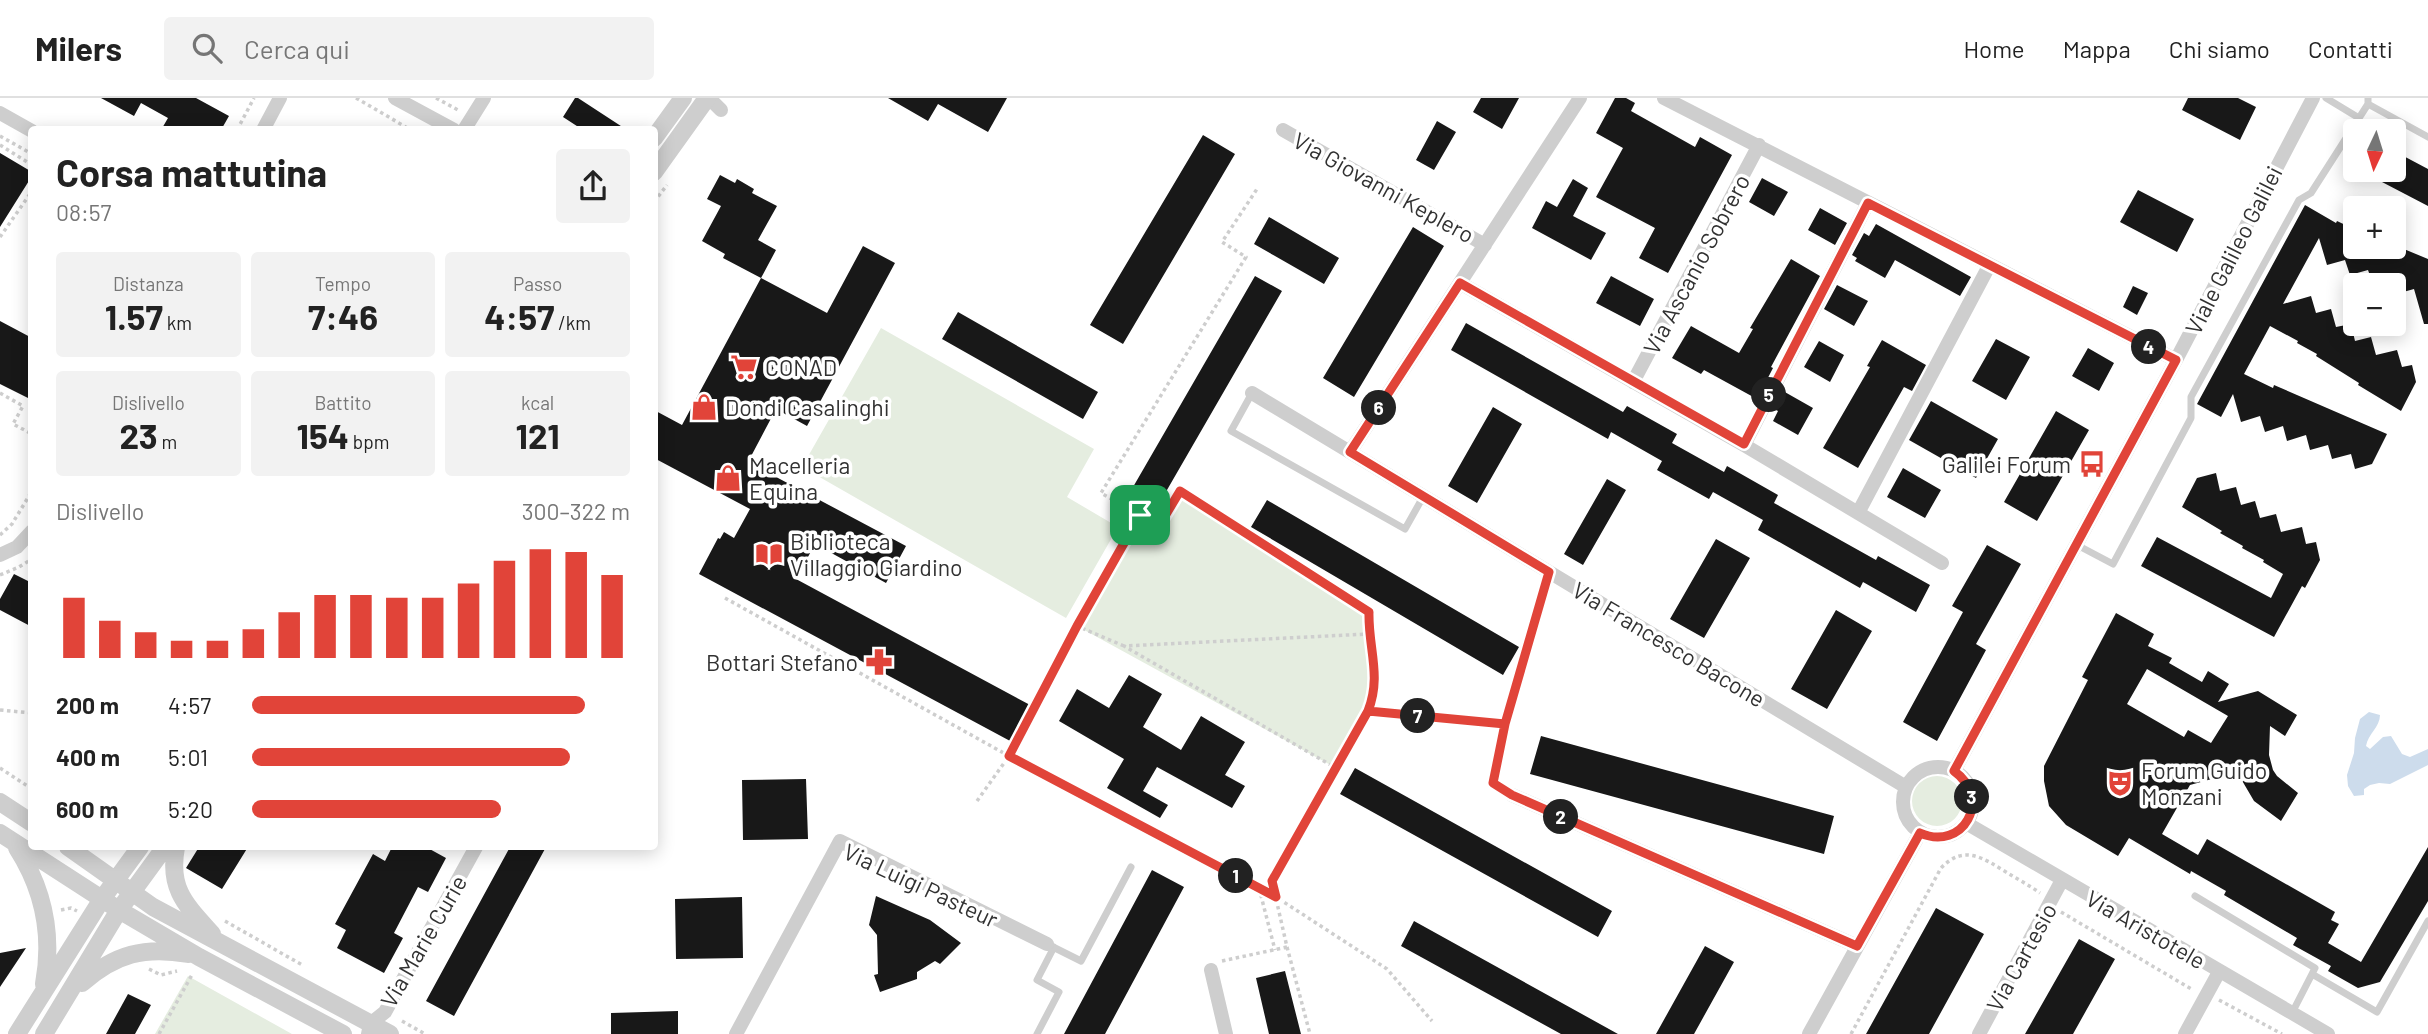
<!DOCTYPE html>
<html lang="it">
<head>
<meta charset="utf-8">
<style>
	:root { --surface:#fff; --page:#f2f2f2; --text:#222; --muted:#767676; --line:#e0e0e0; --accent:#e14439 }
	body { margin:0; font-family:Barlow,sans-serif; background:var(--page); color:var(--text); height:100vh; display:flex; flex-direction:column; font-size:26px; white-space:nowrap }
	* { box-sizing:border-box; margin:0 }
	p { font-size:23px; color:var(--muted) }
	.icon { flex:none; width:38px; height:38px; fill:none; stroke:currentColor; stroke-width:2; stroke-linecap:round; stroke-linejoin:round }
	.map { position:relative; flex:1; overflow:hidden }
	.drawer { position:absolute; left:28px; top:28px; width:630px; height:724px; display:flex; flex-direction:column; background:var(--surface); border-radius:7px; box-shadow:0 4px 18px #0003 }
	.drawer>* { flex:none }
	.needle { width:46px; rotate:184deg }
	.tools { position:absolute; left:2343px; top:21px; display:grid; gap:14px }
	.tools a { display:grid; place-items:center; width:63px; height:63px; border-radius:7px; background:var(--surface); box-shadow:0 4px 18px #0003; font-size:35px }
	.pin { position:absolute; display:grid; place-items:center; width:60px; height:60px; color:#fff; margin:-30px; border-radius:14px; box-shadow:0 4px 10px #0006 }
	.km { position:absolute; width:35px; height:35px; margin:-18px; border-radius:50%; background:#222; color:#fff; font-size:19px; line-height:35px; text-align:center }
	.round { display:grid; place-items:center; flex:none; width:74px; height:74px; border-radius:7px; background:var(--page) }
	.summary { display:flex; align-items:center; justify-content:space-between; height:119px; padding:0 28px }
	h1 { font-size:38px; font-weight:700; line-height:52px }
	.stats { display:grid; grid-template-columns:repeat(3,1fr); gap:10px; height:119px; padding:7px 28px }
	.stats div { display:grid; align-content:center; border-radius:7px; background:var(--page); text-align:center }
	.stats b { font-size:35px; font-weight:700 }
	.stats small { font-size:19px; font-weight:400 }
	.stats p { font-size:19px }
	.chart { height:196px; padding:14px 28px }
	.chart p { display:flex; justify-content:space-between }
	.chart svg { width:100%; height:126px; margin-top:7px; stroke:var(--accent); stroke-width:6 }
	ul { padding:0 28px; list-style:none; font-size:23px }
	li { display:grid; grid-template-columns:112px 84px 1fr; align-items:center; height:52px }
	li i { height:18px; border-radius:9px; background:var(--accent) }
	header { display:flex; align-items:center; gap:42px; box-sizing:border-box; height:98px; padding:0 35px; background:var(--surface); border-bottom:2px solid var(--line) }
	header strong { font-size:33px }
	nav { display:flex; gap:38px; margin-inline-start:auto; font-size:24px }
	.search { width:490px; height:63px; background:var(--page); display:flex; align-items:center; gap:18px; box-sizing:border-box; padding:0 24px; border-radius:7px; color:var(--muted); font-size:26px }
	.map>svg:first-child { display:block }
	.green { fill:#e5ede0 }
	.water { fill:#cddcec }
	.building { fill:#181818; fill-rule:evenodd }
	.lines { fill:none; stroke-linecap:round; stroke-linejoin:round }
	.path { stroke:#cecece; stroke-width:3.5; stroke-dasharray:3.5 3.5; stroke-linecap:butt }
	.service { stroke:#cecece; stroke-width:7 }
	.minor { stroke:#cecece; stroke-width:14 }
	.tertiary { stroke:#cecece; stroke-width:18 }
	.route-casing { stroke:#fff; stroke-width:14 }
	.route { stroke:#e14439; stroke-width:9 }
	.labels { text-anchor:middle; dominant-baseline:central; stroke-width:7; stroke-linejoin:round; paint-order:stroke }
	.street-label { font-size:23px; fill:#313131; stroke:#fff }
	.poi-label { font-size:23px; fill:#313131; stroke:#fff; text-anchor:start }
</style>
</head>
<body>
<header>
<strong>Milers</strong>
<div class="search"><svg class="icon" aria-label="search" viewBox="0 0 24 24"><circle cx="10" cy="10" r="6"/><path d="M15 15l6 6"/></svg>Cerca qui</div>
<nav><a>Home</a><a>Mappa</a><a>Chi siamo</a><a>Contatti</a></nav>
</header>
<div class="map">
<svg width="2428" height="936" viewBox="0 0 2428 936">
	<rect width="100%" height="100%" fill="#fff"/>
	<path class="green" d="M881,230L1094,351L1067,399L1118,429L1066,520L802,369Z
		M1179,393L1369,514L1372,603L1336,670L1077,528L1140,417L1159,428Z
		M1912 703a25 25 0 1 1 50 0a25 25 0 1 1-50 0Z
		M188,878L292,936H155Z"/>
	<path class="water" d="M2369,614L2380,617C2380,629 2368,636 2366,648L2370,651L2383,639L2391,638L2402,656L2410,659L2428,651V667L2390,686L2379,685L2370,687L2364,691V697L2354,698L2348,688L2347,677L2354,655L2355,640L2360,621Z"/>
	<path class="building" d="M101,0H196L229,18L221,32H161L168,20L141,5L134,18Z
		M575,0H578L627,32H583L563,19Z
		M888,0H1007L988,34L938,6L928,23Z
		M1481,0H1519L1502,31L1473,14Z
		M1615,0H1626L1635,5L1631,13L1695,49L1700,39L1732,57L1668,175L1639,160L1655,130L1596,99L1623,50L1596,35Z
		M2188,0H2238L2256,9L2240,42L2182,12Z
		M1437,23L1456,34L1434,72L1416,62Z
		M1203,37L1235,56L1123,246L1090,227Z
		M2394,53L2428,71V108L2359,72H2394Z
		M0,55L32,74V78L0,129Z
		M720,77L735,85L737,81L754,91L752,95L777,108L758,142L776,152L761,180L723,160L725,156L702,143L721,108L707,101Z
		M1762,80L1788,94L1774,118L1749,104Z
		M1573,81L1588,90L1573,118L1606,135L1591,162L1532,130L1546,103L1557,109Z
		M2138,92L2194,121L2177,154L2120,124Z
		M2305,107L2336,125L2337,123L2356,132V149H2399L2428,161V226H2424L2414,191L2396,196L2391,181L2373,186L2368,172L2350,177L2345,162L2327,167L2319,140L2283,206L2311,198L2316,215L2331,211L2336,229L2351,226L2355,243L2371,239L2376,257L2397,252L2402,269L2412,267L2416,284L2401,313L2358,287L2359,285L2316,258L2317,256L2297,245L2298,243L2270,228L2244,276L2273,290L2274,287L2387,336L2372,366L2355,371L2351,356L2332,361L2328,347L2310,352L2306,337L2287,343L2283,328L2265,334L2260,318L2241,324L2233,296L2221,319L2197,306Z
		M1820,110L1847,125L1835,147L1808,132Z
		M1269,119L1339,160L1324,186L1254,146Z
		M1876,126L1971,179L1960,198L1895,162L1885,180L1855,163L1857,160L1852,157L1864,135L1869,138Z
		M1413,129L1444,148L1354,299L1323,280Z
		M863,148L895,165L807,328L776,311L748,364L906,448L886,485L815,446L796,481L1032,608L1012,644L699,476L718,440L720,441L724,434L734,440L750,411L654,360V312L682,327L761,180L827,215Z
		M1791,161L1820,178L1771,269L1773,270L1757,301L1704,272L1701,276L1672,260L1691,228L1739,255L1753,231L1750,230Z
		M1255,178L1282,193L1156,411L1129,396Z
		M1611,178L1654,201L1640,228L1596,205Z
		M1837,187L1868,203L1854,228L1824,211Z
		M2133,188L2148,195L2137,217L2123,209Z
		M958,214L1098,294L1083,321L942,241Z
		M0,223L32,240V302L0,286Z
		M1466,225L1623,314L1627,308L1677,336L1672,345L1724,374L1727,368L1778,397L1774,405L1876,462L1878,458L1930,487L1916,514L1863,484L1860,490L1758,432L1763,422L1713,394L1709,401L1657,372L1662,363L1611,334L1608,341L1451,252Z
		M1996,241L2030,259L2006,302L1972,283Z
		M1882,242L1926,267L1912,293L1904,289L1858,370L1823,350L1870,269L1867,268Z
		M1819,243L1844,257L1830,284L1804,269Z
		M2088,250L2114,265L2099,293L2072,278Z
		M1783,293L1813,310L1798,337L1773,323L1778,313L1774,311Z
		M1931,303L1998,341L1976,380L1909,342Z
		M1493,309L1522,326L1477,405L1448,388Z
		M2056,313L2089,332L2037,423L2004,404Z
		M1903,370L1941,392L1925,420L1887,399Z
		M2216,375L2220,393L2236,389L2241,407L2255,403L2260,420L2276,416L2281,434L2302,429L2306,446L2316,444L2320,462L2305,490L2302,488L2274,539L2141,468L2157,439L2271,500L2283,476L2263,464L2264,462L2242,450L2243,448L2220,435L2222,433L2182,409L2197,380Z
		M1607,381L1626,392L1583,467L1564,456Z
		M1267,402L1519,549L1503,577L1251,429Z
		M1716,441L1750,460L1704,540L1670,521Z
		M1987,447L2021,466L1976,546L1986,552L1937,643L1903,624L1963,514L1952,508Z
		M14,476L32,485V529L0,512V501Z
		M1836,512L1872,533L1827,611L1791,591Z
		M2116,515L2154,536L2148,548L2172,560L2169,565L2202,584L2208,573L2229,586L2218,604L2258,593L2297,617L2285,638L2270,628L2269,657L2273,672L2277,678L2298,695L2281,723L2254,703L2237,674L2190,687L2162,736L2198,757L2207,741L2335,814L2331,822L2339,826L2328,845L2361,864L2428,749V803L2380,884L2358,890L2328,873L2331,868L2293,847L2297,840L2224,797L2226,793L2191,773L2190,776L2129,740L2118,758L2066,727L2049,708L2044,683V668L2088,582L2082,579ZM2147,571L2228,618L2211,645L2188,632L2184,639L2127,606Z
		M1129,577L1162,596L1143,629L1181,652L1201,618L1245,644L1225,677L1245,688L1232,710L1157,669L1143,693L1168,707L1160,720L1107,690L1124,661L1059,623L1077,591L1109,610Z
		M1541,638L1834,718L1824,756L1530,676Z
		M1355,670L1612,813L1598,839L1340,696Z
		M806,681L808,741L743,742L742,682Z
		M199,749H248L222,791L186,770Z
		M392,749H426L446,760L428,794L418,789L394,835L403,840L384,875L337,850L346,832L335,826L373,756L385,763Z
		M510,749H546L454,918L426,903Z
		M1152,772L1184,789L1105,936H1064Z
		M876,798L930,822L961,845L940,866L935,863L917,874V881L880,894L874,877L878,876L877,837L869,827Z
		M742,799L743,860L676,861L675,801Z
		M1936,810L1984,836L1929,936H1866Z
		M1414,823L1618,936H1561L1401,848Z
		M2079,841L2115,861L2073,936H2025Z
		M1705,848L1734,864L1694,936H1656Z
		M26,850L0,889V855Z
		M1285,873L1301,936H1269L1256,880Z
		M128,896L151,907L135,936H106Z
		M678,913V936H611V915Z"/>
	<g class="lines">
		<path class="path" d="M356,0L411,32
			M436,0L458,12
			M237,32L254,0
			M0,38L32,56
			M0,47L32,67
			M654,104L667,87
			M0,139L32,93
			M0,295L23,308L13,326L32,336
			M1140,417L1159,428L1179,393L1369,514L1368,536
			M0,437L12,426L32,393
			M0,477L19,469L32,461
			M725,500L1009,658L1276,799L1387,871L1432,923
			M1124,548L1077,528L1140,417L1101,395L1246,159L1222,144L1257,91
			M0,612L32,615
			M1368,613L1336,670L1124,548L1368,536C1374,564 1378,586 1368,613L1505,626L1545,490
			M0,670L32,691
			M1499,689L1493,685L1505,626
			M977,703L1009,658L1077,528
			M1259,790L1275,852
			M61,812L71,810L77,813
			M2061,814L2193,892
			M225,823L304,868
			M1287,849L1310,936
			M1222,863L1287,849L1272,783L1336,670
			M149,871L161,877L177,873
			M2219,902L2282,936
			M402,923L425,936
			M159,936L193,875
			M1851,936L1941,770C1964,746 1983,760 2006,774C2017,781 2029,787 2040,795"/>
		<path class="service" d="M2326,0L2359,20
			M2368,6L2428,39
			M1252,295L1231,333L1405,431L1423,399
			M2077,447L2113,466L2191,320V299L2299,102L2311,95L2368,6V0
			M2195,798L2315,870L2312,876L2377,914L2428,823
			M1047,846L1081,863L1131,769
			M2292,915L2312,876
			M1037,936L1059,894L1037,882L1054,849"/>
		<path class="minor" d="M395,0L454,32
			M709,0L721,12
			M1664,0L2176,262
			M0,15L32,33
			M263,32L280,0
			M464,32L484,0
			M1283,32L1485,147
			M1460,185L1744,347L1942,465
			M1633,284L1759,47
			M1252,295L1906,689
			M1744,347L1868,105
			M1350,354L1580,0
			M1858,415L1989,168
			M0,457L17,449L32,433
			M1903 704a35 35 0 1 1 70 0a35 35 0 1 1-70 0Z
			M1954,673L2176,262L2313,0
			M1512,697L1857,848
			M1966,725L2328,936
			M1211,872L1226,936
			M368,936L370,926L385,914L476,749
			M736,936L840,743L1047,846
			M1809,936L1920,735
			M1979,936L2062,782
			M2185,936L2219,874"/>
		<path class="tertiary" d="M654,40L683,0
			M654,74L707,0
			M0,704L32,725
			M0,735L119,812L199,859L343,936
			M68,749L153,809L390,936
			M176,749C168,791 186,807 212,836
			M17,750C44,792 53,837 44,886
			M82,885C115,856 145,848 188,856
			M17,936L102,801L140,749
			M44,936L119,812L165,749"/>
	</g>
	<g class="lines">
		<defs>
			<path id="route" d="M1140,417L1077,528L1009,658L1276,799L1272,783L1368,613L1505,626L1493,685L1512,697L1857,848L1920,735C1963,754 1993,701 1954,673L2176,262L1868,105L1744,346L1460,185L1350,354L1549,474L1505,626L1368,613C1382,578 1368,550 1369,514L1180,393L1159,428L1140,417"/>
		</defs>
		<use href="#route" class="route-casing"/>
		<use href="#route" class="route"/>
	</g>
	<defs>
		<symbol id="supermarket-bare" viewBox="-9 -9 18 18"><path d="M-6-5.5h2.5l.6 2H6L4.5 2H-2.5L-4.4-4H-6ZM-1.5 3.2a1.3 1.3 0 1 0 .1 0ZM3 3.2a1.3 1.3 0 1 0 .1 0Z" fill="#e14439" stroke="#fff" stroke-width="2.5" paint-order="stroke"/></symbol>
		<symbol id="shop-bare" viewBox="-9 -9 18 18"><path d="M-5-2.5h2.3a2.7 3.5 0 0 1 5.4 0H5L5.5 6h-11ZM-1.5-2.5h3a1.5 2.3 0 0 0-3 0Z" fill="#e14439" stroke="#fff" stroke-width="2.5" paint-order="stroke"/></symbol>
		<symbol id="bus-bare" viewBox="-9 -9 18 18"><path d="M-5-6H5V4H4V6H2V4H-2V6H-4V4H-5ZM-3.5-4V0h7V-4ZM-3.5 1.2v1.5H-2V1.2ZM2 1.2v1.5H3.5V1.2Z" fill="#e14439" stroke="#fff" stroke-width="2.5" paint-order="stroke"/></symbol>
		<symbol id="library-bare" viewBox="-9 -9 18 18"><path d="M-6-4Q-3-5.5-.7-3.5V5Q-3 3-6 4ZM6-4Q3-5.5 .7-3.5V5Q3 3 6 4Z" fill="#e14439" stroke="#fff" stroke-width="2.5" paint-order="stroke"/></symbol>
		<symbol id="pharmacy-bare" viewBox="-9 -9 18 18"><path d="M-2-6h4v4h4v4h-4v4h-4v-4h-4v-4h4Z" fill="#e14439" stroke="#fff" stroke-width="2.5" paint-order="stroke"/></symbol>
		<symbol id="theatre-bare" viewBox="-9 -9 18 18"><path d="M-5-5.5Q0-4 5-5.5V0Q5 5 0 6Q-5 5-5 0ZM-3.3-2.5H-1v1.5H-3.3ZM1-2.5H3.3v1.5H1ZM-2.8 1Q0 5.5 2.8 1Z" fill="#e14439" stroke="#fff" stroke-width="2.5" paint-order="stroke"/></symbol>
	</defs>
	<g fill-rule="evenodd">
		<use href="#supermarket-bare" x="725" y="250" width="38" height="38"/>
		<use href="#shop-bare" x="685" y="290" width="38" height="38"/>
		<use href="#bus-bare" x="2073" y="347" width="38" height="38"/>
		<use href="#shop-bare" x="709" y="361" width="38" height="38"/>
		<use href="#library-bare" x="750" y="437" width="38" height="38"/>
		<use href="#pharmacy-bare" x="860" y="545" width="38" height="38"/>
		<use href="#theatre-bare" x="2101" y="666" width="38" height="38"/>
	</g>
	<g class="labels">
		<g class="street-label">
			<text transform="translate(1384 89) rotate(29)">Via Giovanni Keplero</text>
			<text transform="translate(2233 152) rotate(-63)">Viale Galileo Galilei</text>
			<text transform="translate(1696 166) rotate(-62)">Via Ascanio Sobrero</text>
			<text transform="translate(1669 546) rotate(31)">Via Francesco Bacone</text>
			<text transform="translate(921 787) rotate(25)">Via Luigi Pasteur</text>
			<text transform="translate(2146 831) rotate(30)">Via Aristotele</text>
			<text transform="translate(423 843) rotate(-60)">Via Marie Curie</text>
			<text transform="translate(2021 859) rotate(-61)">Via Cartesio</text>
		</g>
		<g class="poi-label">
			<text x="765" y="269">CONAD</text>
			<text x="725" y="309">Dondi Casalinghi</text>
			<text x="2071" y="366" text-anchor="end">Galilei Forum</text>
			<text x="749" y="367">Macelleria<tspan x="749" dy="26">Equina</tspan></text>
			<text x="790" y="443">Biblioteca<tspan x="790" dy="26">Villaggio Giardino</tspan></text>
			<text x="858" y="564" text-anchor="end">Bottari Stefano</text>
			<text x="2141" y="672">Forum Guido<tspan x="2141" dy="26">Monzani</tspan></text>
		</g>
	</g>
</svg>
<div class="tools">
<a><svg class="needle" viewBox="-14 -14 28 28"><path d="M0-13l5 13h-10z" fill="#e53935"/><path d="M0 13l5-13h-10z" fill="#767676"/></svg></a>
<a>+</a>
<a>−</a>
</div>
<div class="pin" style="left:1140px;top:417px;background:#1e9e55"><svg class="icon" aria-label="arrive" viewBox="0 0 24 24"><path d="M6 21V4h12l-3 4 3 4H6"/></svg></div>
<b class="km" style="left:1236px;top:778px">1</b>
<b class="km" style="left:1561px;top:719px">2</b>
<b class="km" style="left:1972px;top:699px">3</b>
<b class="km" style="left:2149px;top:249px">4</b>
<b class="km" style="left:1769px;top:297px">5</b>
<b class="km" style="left:1379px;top:310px">6</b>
<b class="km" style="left:1418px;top:618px">7</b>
<section class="drawer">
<div class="summary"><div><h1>Corsa mattutina</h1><p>08:57</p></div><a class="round"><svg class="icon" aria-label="share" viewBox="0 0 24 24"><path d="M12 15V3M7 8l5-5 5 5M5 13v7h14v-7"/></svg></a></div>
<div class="stats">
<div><p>Distanza</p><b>1.57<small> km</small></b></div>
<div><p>Tempo</p><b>7:46</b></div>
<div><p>Passo</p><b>4:57<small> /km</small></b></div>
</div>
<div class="stats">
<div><p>Dislivello</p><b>23<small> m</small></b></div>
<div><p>Battito</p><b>154<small> bpm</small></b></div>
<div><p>kcal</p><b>121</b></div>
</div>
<div class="chart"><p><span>Dislivello</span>300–322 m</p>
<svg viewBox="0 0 160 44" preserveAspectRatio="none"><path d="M5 44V23M15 44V31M25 44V35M35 44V38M45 44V38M55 44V34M65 44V28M75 44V22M85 44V22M95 44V23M105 44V23M115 44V18M125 44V10M135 44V6M145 44V7M155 44V15"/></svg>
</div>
<ul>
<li><b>200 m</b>4:57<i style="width:88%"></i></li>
<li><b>400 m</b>5:01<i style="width:84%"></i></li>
<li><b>600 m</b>5:20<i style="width:66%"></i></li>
</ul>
</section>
</div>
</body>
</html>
